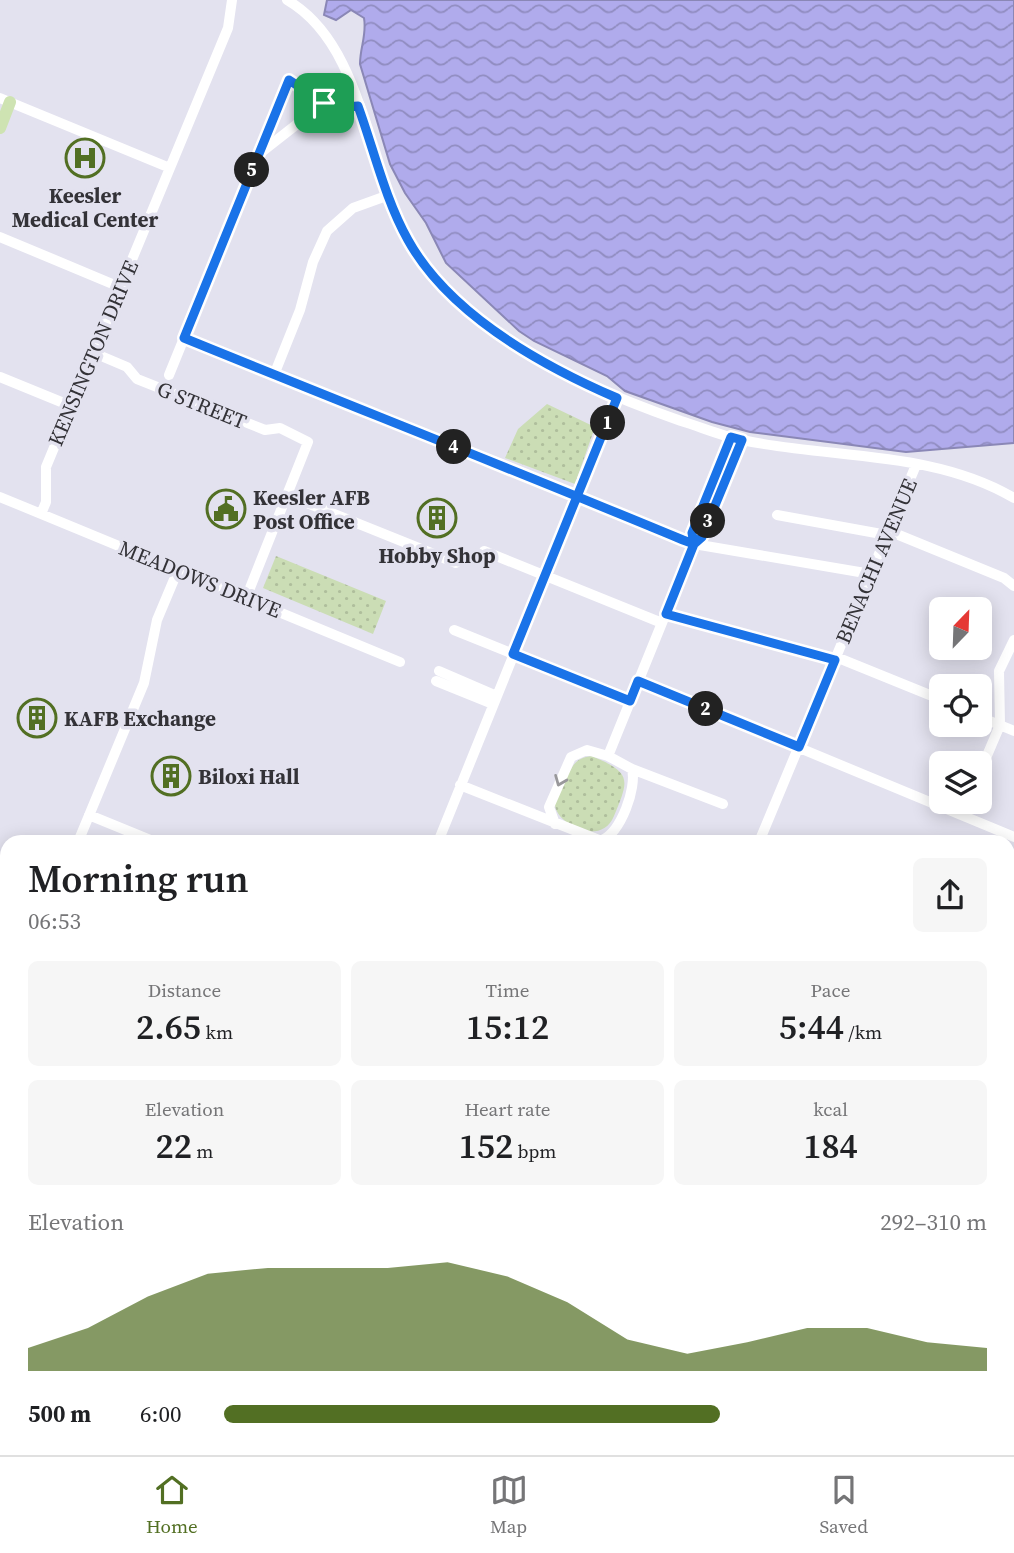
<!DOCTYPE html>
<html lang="en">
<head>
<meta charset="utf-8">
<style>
	:root { --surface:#fff; --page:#f6f6f6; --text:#202124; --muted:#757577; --line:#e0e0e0; --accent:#526f23 }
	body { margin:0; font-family:"Source Serif 4",serif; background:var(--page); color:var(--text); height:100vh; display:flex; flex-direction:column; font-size:26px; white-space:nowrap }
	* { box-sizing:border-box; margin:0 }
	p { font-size:23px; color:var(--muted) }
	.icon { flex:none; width:38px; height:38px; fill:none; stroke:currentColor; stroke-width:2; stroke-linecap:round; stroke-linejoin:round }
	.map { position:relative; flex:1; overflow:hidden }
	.details { position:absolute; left:0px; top:835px; width:1015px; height:621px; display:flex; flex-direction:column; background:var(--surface); border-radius:21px 21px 0 0; box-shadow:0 4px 18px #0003 }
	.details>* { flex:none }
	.needle { width:46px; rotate:23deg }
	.tools { position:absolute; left:929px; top:597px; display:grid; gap:14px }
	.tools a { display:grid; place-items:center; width:63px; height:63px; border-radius:10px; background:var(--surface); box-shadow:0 4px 18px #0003; font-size:35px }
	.pin { position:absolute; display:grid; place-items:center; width:60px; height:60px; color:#fff; margin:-30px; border-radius:14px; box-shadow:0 4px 10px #0006 }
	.km { position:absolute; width:35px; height:35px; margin:-18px; border-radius:50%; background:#222; color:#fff; font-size:19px; line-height:35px; text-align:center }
	.round { display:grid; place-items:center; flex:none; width:74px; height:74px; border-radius:10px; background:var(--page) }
	.summary { display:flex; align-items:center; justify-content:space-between; height:119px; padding:0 28px }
	h1 { font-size:38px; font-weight:600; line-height:52px }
	.stats { display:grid; grid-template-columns:repeat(3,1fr); gap:10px; height:119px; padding:7px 28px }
	.stats div { display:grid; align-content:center; border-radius:10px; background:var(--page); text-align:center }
	.stats b { font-size:35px; font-weight:600 }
	.stats small { font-size:19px; font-weight:400 }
	.stats p { font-size:19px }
	.chart { height:196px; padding:14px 28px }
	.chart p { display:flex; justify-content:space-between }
	.chart svg { width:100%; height:126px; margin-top:7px; fill:var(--accent); opacity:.7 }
	ul { padding:0 28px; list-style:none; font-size:23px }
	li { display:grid; grid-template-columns:112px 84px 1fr; align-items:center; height:52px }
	li i { height:18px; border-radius:9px; background:var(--accent) }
	.tab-bar { display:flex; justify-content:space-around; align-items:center; height:98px; border-top:2px solid var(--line); background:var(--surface); font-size:19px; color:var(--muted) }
	.tab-bar a { display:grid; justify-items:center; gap:4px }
	.tab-bar .selected { color:var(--accent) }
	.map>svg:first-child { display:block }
	.park { fill:url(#park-dots) }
	.water { fill:url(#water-waves); stroke:#8a87b6; stroke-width:2 }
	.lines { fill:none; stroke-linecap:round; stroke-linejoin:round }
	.minor { stroke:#fff; stroke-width:10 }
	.major { stroke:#cee3b2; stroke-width:12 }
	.highway { stroke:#add17e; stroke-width:14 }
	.oneway { stroke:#99989b }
	.route-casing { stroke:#fff; stroke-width:14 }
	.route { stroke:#1a73e8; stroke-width:9 }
	.labels { text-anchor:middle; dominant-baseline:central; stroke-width:7; stroke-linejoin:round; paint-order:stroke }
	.poi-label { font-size:21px; font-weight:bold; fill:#333237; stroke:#e3e2ef; text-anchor:start }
	.street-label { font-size:21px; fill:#333237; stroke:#e3e2ef }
</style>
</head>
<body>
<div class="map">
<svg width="1014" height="1455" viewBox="0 0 1014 1455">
	<defs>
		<pattern id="park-dots" width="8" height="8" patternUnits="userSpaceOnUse" patternTransform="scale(1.75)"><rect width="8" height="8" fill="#cbddb5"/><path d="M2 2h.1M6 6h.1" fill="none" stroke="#afbe9c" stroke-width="1.8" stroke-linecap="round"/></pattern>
		<pattern id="water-waves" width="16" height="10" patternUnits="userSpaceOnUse" patternTransform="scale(1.75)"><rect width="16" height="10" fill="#b0abec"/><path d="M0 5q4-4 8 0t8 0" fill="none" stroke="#908cc0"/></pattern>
	</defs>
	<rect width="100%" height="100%" fill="#e3e2ef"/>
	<path class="park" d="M547,404L595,427L575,484L505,458L518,429Z
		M276,556L386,601L373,634L263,588Z
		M592,756C631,773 630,778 614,816C600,849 554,822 555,804C556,796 563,786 566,779C573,764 576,758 592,756Z"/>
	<path class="water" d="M327,0H1014V443L906,452L750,432L712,422L625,391L607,376L534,341L519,331L446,263L426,223L405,193L390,164L360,64C360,47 367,35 364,18L351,10L336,20L324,15Z"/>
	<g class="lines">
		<path class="minor" d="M287,0C365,45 367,169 408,241C428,276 464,308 496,331C554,372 615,398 681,421C701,427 721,436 742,440C831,459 933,450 1014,498
			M0,98L170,168
			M259,153L289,80L328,107L358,106
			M0,237L122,288
			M184,338L694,544L871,574
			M94,353L127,367L137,379L265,430L280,428L308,442L246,598
			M169,375L259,154L324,103
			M274,375L300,310L313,262L327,231L353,208L389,195
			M0,377L71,406
			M287,495L456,563
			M0,497L400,662
			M41,514L46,502V467L228,28L232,0
			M777,515L887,535
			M889,531L1004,578L1014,586
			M694,544L702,537L742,440
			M484,551L662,623
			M666,614L835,660
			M454,630L630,701
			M836,657L942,700
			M439,671L497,696
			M436,681L493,704
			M638,681L1014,837
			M980,717L1014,731
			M608,756L694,544L692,533L731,437
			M980,772L1000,725L999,671L1014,640
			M460,785L604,842
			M89,815L155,842
			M962,815L968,802
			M555,824L549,807L571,757L587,750L608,756L632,769L723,804
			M602,840C621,832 637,788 632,769
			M78,842L144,683L157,620L178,570
			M438,842L617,399
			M759,842L916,465
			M1008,889L1014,874
			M0,917L7,920
			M0,1316L7,1299
			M0,1349L7,1354
			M149,1449L159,1455
			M66,1455L69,1449
			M190,1455L192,1449
			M420,1455L422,1449
			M504,1455L506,1449
			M586,1455L588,1449
			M689,1455L692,1449
			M791,1455L793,1449"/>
		<path class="major" d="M0,128L10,102
			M0,1143L7,1146
			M0,1168L7,1171
			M864,1449L877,1455
			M892,1449L906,1455
			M325,1455L327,1449"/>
		<path class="highway" d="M1008,1406L1014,1398
			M972,1455L977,1449"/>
	</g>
	<defs><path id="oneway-chevron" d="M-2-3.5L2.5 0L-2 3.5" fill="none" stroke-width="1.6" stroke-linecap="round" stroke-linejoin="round" transform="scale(1.75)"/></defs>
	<use class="oneway" href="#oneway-chevron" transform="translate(560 781) rotate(112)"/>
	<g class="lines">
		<defs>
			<path id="route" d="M324,103L332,108L358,106C374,150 385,199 408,240C449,314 543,366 617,398L513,654L630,701L638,681L799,747L835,660L666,614L694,544L702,537L742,440L731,437L692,533L694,544L683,540C517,471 351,406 184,338L289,80L324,103"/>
		</defs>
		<use href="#route" class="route-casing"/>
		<use href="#route" class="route"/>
	</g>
	<defs>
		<symbol id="hospital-ring" viewBox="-11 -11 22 22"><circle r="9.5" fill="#e3e2ef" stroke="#526f23" stroke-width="1.5"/><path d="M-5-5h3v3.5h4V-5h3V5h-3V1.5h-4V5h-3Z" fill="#526f23"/></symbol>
		<symbol id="civic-ring" viewBox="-11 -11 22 22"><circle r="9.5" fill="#e3e2ef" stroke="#526f23" stroke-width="1.5"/><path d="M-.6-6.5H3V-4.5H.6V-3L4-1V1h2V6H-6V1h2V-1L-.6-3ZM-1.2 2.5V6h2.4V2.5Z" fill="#526f23"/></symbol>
		<symbol id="building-ring" viewBox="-11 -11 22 22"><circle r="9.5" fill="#e3e2ef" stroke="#526f23" stroke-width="1.5"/><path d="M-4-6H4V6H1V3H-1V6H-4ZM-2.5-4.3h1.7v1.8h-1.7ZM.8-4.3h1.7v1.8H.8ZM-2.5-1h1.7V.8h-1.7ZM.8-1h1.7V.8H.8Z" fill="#526f23"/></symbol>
	</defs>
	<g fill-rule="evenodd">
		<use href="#hospital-ring" x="63" y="136" width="44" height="44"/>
		<use href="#civic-ring" x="204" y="487" width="44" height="44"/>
		<use href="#building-ring" x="415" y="496" width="44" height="44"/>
		<use href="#building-ring" x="15" y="696" width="44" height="44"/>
		<use href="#building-ring" x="149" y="754" width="44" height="44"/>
	</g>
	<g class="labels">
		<g class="poi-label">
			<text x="85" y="195" text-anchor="middle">Keesler<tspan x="85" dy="24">Medical Center</tspan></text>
			<text x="253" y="497">Keesler AFB<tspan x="253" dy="24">Post Office</tspan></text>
			<text x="437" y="555" text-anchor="middle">Hobby Shop</text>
			<text x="64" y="718">KAFB Exchange</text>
			<text x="198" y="776">Biloxi Hall</text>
		</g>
		<g class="street-label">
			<text transform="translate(93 353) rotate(-67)">KENSINGTON DRIVE</text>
			<text transform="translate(202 405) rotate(22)">G STREET</text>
			<text transform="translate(876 561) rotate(-67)">BENACHI AVENUE</text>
			<text transform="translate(200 579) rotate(22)">MEADOWS DRIVE</text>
		</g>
	</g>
</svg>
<div class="tools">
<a><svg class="needle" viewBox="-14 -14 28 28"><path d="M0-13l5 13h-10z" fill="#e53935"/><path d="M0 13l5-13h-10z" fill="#757577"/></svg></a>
<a><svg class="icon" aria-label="locate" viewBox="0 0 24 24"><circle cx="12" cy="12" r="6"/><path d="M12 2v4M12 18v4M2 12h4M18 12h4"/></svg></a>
<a><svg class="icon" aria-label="layers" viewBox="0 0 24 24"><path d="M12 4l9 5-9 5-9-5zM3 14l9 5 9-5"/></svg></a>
</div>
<div class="pin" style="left:324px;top:103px;background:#1e9e55"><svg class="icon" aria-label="arrive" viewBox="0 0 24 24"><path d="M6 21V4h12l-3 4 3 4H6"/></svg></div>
<b class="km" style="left:608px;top:423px">1</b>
<b class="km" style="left:706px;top:709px">2</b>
<b class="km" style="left:708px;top:521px">3</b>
<b class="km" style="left:454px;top:447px">4</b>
<b class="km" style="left:252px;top:170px">5</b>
<section class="details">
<div class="summary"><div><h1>Morning run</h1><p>06:53</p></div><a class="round"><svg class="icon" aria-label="share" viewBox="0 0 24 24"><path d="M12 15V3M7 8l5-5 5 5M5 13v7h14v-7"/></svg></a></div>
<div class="stats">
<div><p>Distance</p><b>2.65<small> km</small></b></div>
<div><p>Time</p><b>15:12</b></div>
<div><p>Pace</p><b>5:44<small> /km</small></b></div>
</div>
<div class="stats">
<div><p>Elevation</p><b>22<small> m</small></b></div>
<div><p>Heart rate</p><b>152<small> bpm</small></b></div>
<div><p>kcal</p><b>184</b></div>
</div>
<div class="chart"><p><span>Elevation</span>292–310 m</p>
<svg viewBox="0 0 160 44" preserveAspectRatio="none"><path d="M0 44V36L10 29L20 18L30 10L40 8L50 8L60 8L70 6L80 11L90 20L100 33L110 38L120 34L130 29L140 29L150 34L160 36V44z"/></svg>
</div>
<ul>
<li><b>500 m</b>6:00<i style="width:65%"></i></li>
</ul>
</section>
</div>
<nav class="tab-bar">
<a class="selected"><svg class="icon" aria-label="home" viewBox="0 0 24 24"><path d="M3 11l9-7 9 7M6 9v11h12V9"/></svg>Home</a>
<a><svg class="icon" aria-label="map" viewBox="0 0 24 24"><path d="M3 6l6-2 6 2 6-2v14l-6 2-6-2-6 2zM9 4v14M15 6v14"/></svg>Map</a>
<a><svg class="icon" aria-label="saved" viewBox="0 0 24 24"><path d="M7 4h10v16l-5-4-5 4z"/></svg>Saved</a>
</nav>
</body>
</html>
